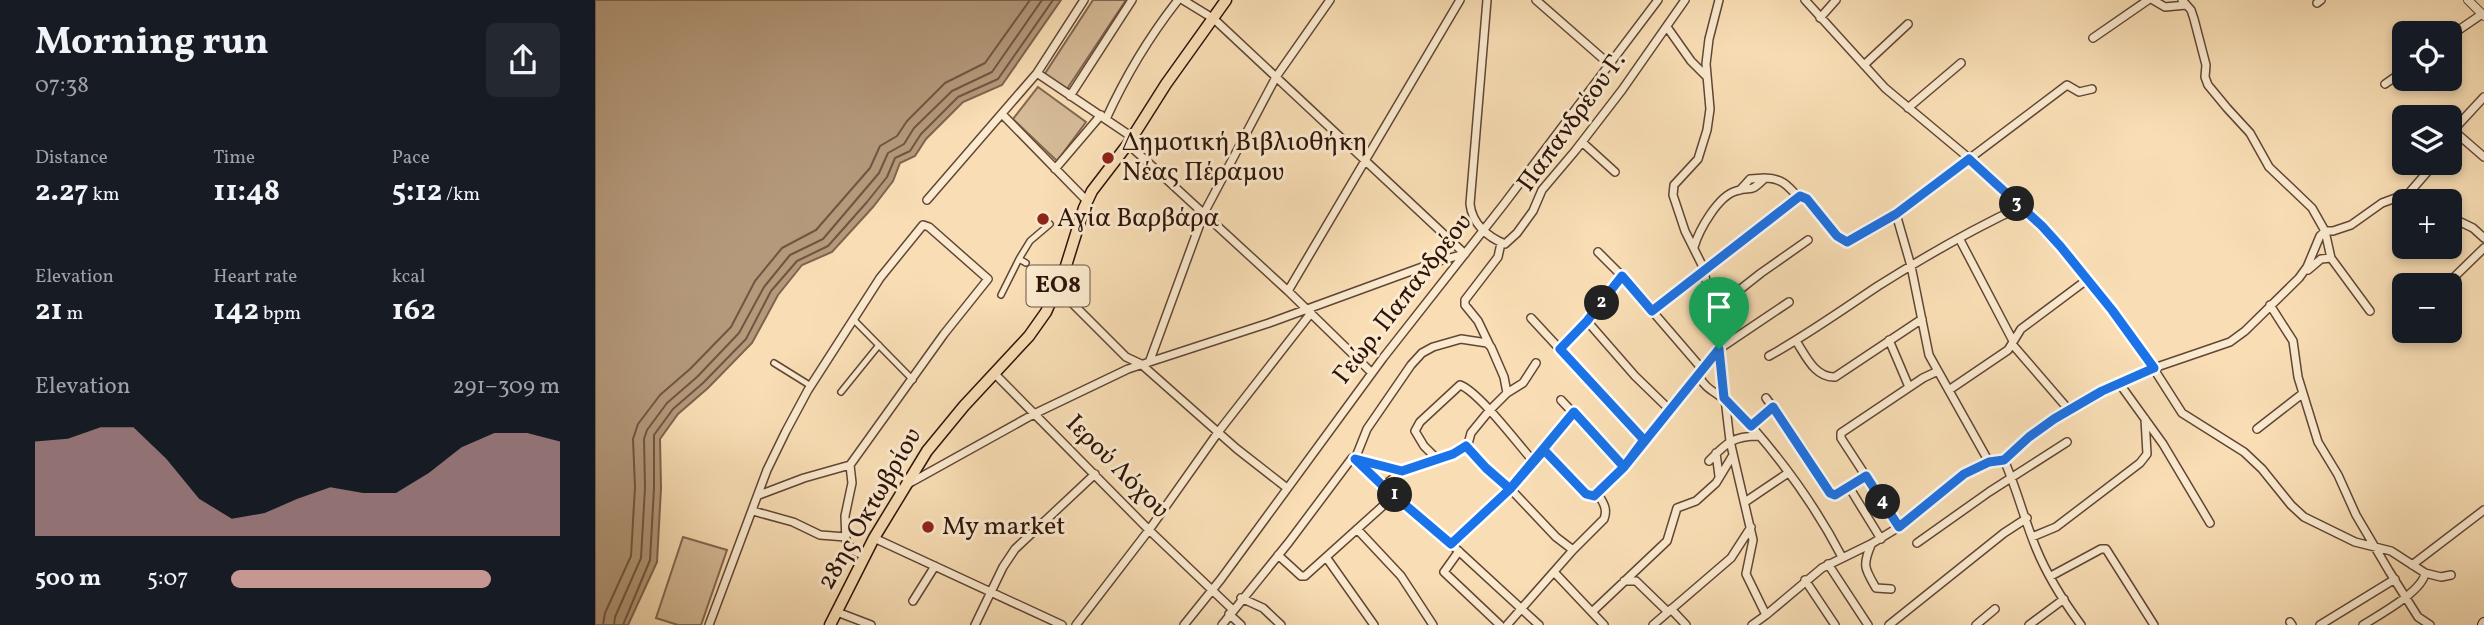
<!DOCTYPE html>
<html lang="en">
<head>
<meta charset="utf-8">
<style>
	:root { --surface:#171b24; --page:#242831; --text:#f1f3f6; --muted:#9ea1a6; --accent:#c59692 }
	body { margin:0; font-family:Vollkorn,serif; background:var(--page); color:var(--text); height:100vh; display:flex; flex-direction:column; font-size:26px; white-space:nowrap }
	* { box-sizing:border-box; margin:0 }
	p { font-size:23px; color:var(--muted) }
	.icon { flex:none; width:38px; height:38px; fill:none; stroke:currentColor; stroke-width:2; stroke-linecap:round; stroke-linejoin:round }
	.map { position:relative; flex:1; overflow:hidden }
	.sheet { display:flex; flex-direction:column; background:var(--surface); width:595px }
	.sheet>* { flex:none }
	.buttons { position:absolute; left:1797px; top:21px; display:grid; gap:14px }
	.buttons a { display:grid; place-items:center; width:70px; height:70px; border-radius:10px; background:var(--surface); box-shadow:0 4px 10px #0003; font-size:35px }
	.pin { position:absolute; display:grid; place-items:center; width:60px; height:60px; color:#fff; margin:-72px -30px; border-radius:50% 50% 50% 0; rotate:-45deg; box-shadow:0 0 7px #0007 }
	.pin .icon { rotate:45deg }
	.km { position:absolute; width:35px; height:35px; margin:-18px; border-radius:50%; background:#222; color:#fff; font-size:19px; line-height:35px; text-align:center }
	.round { display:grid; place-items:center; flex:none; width:74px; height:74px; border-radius:10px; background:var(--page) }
	.head { display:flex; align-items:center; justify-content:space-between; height:119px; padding:0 35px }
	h1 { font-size:38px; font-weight:700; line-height:52px }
	.metrics { display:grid; grid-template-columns:repeat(3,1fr); gap:10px; height:119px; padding:7px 35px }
	.metrics div { display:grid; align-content:center }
	.metrics b { font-size:30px; font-weight:700 }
	.metrics small { font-size:19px; font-weight:400 }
	.metrics p { font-size:19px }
	.chart { height:196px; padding:14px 35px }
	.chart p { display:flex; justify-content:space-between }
	.chart svg { width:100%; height:126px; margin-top:7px; fill:var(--accent); opacity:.7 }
	ul { padding:0 35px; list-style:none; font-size:23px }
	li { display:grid; grid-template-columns:112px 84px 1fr; align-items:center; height:52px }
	li i { height:18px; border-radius:9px; background:var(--accent) }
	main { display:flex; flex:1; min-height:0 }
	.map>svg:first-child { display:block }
	.green { fill:#d6bb98; stroke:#826751; stroke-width:2 }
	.water { fill:#b4997b; stroke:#7e634e; stroke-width:2 }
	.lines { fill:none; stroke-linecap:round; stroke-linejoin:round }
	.shore { stroke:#705642; stroke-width:2 }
	.pedestrian-casing { stroke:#604635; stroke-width:8 }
	.minor-casing { stroke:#604635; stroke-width:10 }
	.tertiary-casing { stroke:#604635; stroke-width:10 }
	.secondary-casing { stroke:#2d130a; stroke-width:12 }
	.primary-casing { stroke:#2d130a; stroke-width:13 }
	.pedestrian { stroke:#fbeacf; stroke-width:5 }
	.minor { stroke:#fbeacf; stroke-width:7 }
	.tertiary { stroke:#fbeacf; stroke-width:8 }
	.secondary { stroke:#fbeacf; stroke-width:10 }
	.primary { stroke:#f9deb5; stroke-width:10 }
	.route-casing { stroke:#fff; stroke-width:14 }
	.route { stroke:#1a73e8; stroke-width:9 }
	.poi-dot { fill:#8f2418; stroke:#fbeacf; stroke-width:2.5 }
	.labels { text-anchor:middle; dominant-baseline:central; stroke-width:6; stroke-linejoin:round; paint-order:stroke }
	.shield { fill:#fbeacf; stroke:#6b5445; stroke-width:2 }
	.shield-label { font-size:24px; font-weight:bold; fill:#2d130a }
	.street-label { font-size:26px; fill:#2d130a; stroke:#fbeacf }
	.poi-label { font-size:26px; fill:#2d130a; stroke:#fbeacf; text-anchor:start }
</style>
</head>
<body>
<main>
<section class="sheet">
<div class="head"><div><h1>Morning run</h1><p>07:38</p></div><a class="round"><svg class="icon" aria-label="share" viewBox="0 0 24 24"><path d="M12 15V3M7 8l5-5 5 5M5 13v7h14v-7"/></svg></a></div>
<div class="metrics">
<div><p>Distance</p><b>2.27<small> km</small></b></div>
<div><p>Time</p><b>11:48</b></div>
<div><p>Pace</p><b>5:12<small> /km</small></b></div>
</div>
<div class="metrics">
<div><p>Elevation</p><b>21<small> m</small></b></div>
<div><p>Heart rate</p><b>142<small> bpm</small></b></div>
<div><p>kcal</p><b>162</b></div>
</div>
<div class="chart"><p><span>Elevation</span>291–309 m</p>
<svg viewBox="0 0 160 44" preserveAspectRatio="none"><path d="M0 44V11L10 10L20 6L30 6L40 17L50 31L60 38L70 36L80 31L90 27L100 29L110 29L120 22L130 13L140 8L150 8L160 11V44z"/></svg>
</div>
<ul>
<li><b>500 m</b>5:07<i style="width:79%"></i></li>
</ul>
</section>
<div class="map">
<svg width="1889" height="625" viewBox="0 0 1889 625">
	<rect width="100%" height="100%" fill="#f9deb5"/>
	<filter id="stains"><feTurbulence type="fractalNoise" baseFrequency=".00286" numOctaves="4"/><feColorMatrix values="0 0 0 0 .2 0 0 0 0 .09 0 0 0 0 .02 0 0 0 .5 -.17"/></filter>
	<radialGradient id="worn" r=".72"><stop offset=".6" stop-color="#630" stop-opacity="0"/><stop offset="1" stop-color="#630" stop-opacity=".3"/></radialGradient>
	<path class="green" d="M498,0H531L472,89L449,75Z
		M443,87L491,122L462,161L418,119Z
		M88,537L132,550L106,625H83L61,618Z"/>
	<path class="water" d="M0,0H466L407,85L368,102L331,139L320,156L305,163L298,181L278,207L237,252L207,265L183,295L157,343L113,388L83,414L65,439L66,488L62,562L33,625H0Z"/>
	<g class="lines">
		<path class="shore" d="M8,625L10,613L36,556L40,487L38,439L43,424L65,395L95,369L136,327L160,281L187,248L221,230L275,168L285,146L302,136L312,121L350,83L390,63L435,0
			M19,625L20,617L46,558L50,488L49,439L52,430L72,403L102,377L144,333L169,287L195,255L228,239L284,173L293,153L309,144L319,128L357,91L397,72L447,0
			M28,625L55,560L59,488V435L78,409L108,383L151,339L176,291L202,261L233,246L272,202L292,177L300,158L315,151L326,134L363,97L403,79L458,0"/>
		<defs>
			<path id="pedestrian" d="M424,259L435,241L455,224
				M406,295L424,259L431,263
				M258,319L318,380
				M179,363L216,386
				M246,392L284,345"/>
			<path id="minor" d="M588,0L619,19L870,254
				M892,0L875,204C877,223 892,237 910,244L922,233L938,211L947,190L980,151L1027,90L1090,0
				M941,0L1014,64
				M1124,0L1114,39L1111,64L1115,109L1112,130L1103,159L1079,185L1078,195L1090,231L1107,265L1120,314L1135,441L1158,540L1151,574L1171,615L1157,625
				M1210,0L1290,88L1375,159L1447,225L1493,279L1541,341L1587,413L1649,452L1667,469L1696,505L1709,517L1760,542L1796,551L1830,573L1846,577L1856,575
				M1558,0L1570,7L1591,5
				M1587,0L1596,10L1599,19L1611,65L1610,77L1613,85L1632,108L1655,133L1674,167L1717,208L1730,231L1736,258L1775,311
				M1722,3L1726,0
				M1225,18L1241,0
				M1072,27L1096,61L1111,76
				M1855,36L1887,14
				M1498,38L1553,0
				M1269,65L1313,24
				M442,73L537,137
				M1790,84L1810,70
				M475,96L537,0
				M1313,108L1366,63
				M407,114L492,201
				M511,119C531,75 554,37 583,0
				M1859,131L1889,157
				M1855,137L1863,125L1889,97
				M987,142L1020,172
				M533,144L693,291L777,373
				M460,169L506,115
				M1145,190L1155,179L1170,178
				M1814,193L1832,201
				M332,200L442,73L489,0
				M1855,217L1878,228L1889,238
				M1364,238L1418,341
				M1099,247C1104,230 1123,196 1141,191C1158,185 1153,195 1170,178C1187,178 1193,186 1204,198
				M1003,252L1027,276L1108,370
				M1713,270L1726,259L1736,258
				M1851,285L1889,248
				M462,288L531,357L546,364L642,449L692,488
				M693,291L865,0
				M1675,305L1698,341L1703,377L1723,442L1743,475L1761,515L1794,571L1823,617L1835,625
				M1119,310L1166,273L1213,240
				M1057,311L1205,196L1212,199L1242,236L1252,242L1301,214
				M936,318L1049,440
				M992,321L1040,376L1075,410
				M1294,340L1314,387
				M1201,341C1211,356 1220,378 1240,377L1327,319
				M1417,344L1474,410
				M895,346L883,321L870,305V300L903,257L906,243
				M965,349L992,321L1027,276
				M1174,356C1212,335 1247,310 1283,286C1329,257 1376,230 1425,207
				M555,360L609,213L681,77L735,0
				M399,373L554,530L638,610
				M1104,376C1111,390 1120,391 1131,401C1141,409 1149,419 1158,428C1192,467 1223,511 1247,557
				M1524,383L1568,444L1615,523
				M1354,390L1413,350L1426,329L1493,279
				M1171,398L1210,452L1235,493L1240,494L1271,476
				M966,400L1029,467
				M1156,427L1178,406
				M1662,429L1707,394
				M871,446L891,468L908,481L961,537L978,550
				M949,450L991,494L999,496L1029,467L1124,349L1194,302
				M1121,453L1124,476
				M841,458L829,446L820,431L825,422L865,385C884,392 923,444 938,461
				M1409,460C1422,489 1429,519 1441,548C1452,575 1469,602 1486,625
				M1114,461C1131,443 1138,436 1164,436
				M1394,462L1334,355L1316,266L1301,214L1472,85L1484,92L1497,89
				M255,465L257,483L250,516L251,542L259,551L270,556
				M808,471L760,459L772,429L816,365L827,353L838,347L866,339L892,343L896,347L909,377L912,393
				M313,484L439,414L533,369L674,323L841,262L869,254
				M788,486L808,471L867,449L873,444L876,433L894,411L912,393L928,383L941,363
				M1254,487L1286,539
				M1150,502L1193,473
				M158,511L198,522L225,535L251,537
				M1304,527L1246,438V433L1328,378L1343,371
				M762,529L806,576L838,625
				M1437,537L1461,527L1545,463L1552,454L1550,419
				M279,538L467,625
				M1322,543L1394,492L1472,442
				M856,544L915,489L979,412
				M1276,545C1267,566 1270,569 1281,588L1296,589
				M864,551L849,572L905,625
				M683,555L706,576H710L800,495
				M731,557L779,625
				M1233,564L1273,625
				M1817,565L1889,510
				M959,572L1009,625
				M1456,576L1506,549H1511L1559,625
				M1210,580L1240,625
				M1029,581H1041L1073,612
				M646,598L668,608L686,625
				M318,601L340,566
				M1076,609L1091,625
				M242,612L276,625
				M997,612L1072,541L1082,508L1101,501L1121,483L1138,455
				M634,614L646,625
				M1171,615L1227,568L1276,544L1304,527L1362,478L1394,462L1409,460L1434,437L1474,410L1507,391L1559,368L1635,342L1650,331L1704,278L1712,267L1725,236L1730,231H1738L1756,225L1787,203L1814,193L1840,163
				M1695,622L1697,625
				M114,625L172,470L191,431L213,390L285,278L328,225L334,227L393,279L349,334L255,465L209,478L164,495
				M380,625L408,567L420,549L500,474
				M481,625L554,530L624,431L716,313
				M589,625L626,579L788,358L909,204L1063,0
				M627,625L694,542L757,458L856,544L944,625
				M912,625L978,550L1009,519C1013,509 1008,502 1003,494
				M1058,625L1136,558L1156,527
				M1294,625L1409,533L1432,518
				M1381,625L1400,609
				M1434,625L1469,599
				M1725,625L1800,579
				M1768,625C1784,615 1828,591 1830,573"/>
			<path id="tertiary" d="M1873,0L1889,16"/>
			<path id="secondary" d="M1888,625L1889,623"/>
			<path id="primary" d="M235,625L279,538L332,451L369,406L434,336L451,312L470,269L489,208L497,191L533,144L571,84L631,0"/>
		</defs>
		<use href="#pedestrian" class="pedestrian-casing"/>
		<use href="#minor" class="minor-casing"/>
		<use href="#tertiary" class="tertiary-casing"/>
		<use href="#secondary" class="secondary-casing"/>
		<use href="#primary" class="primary-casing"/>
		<use href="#pedestrian" class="pedestrian"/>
		<use href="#minor" class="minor"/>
		<use href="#tertiary" class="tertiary"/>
		<use href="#secondary" class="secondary"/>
		<use href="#primary" class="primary"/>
	</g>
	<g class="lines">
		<defs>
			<path id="route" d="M1124,349L1029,467L999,496L991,494L949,450L915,489L891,468L871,446L858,454L807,471L760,459L788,486L856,544L915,489L979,412L1029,467L1049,440L965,349L992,321L1027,276L1057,311L1205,196L1212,199L1242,236L1252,242L1301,214L1374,159L1447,226L1466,247L1517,310L1559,368L1507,391L1459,419L1434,437L1409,460L1394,462L1369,474L1304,527L1271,476L1240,495L1235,493L1178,407L1156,426L1129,398L1124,349"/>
		</defs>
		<use href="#route" class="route-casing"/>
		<use href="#route" class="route"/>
	</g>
	<g class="poi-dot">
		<circle cx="513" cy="158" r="7"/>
		<circle cx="448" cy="219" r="7"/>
		<circle cx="333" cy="527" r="7"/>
	</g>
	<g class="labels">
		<rect class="shield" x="431.5" y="265.5" width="63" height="41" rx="5"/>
		<g class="shield-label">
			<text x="463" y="286">ΕΟ8</text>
		</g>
		<g class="street-label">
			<text transform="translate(977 122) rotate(-54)">Παπανδρέου Γ.</text>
			<text transform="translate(808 299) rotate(-52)">Γεώρ. Παπανδρέου</text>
			<text transform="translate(522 467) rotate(45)">Ιερού Λόχου</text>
			<text transform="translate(275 509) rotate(-60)">28ης Οκτωβρίου</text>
		</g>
		<g class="poi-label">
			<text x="527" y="143">Δημοτική Βιβλιοθήκη<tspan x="527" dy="30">Νέας Πέραμου</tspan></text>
			<text x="462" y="219">Αγία Βαρβάρα</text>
			<text x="347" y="527">My market</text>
		</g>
	</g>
	<rect width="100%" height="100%" filter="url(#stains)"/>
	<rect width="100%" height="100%" fill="url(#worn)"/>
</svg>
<div class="buttons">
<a><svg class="icon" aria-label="locate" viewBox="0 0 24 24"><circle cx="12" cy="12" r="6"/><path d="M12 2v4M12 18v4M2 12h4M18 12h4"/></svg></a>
<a><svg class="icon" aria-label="layers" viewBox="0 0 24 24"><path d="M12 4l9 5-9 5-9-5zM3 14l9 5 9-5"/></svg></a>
<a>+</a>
<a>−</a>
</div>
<div class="pin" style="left:1124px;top:349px;background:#1e9e55"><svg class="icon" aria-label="arrive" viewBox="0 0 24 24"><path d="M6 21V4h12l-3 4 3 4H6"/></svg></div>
<b class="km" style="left:800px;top:495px">1</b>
<b class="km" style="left:1007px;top:303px">2</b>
<b class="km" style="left:1422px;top:204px">3</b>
<b class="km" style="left:1288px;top:502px">4</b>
</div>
</main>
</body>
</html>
